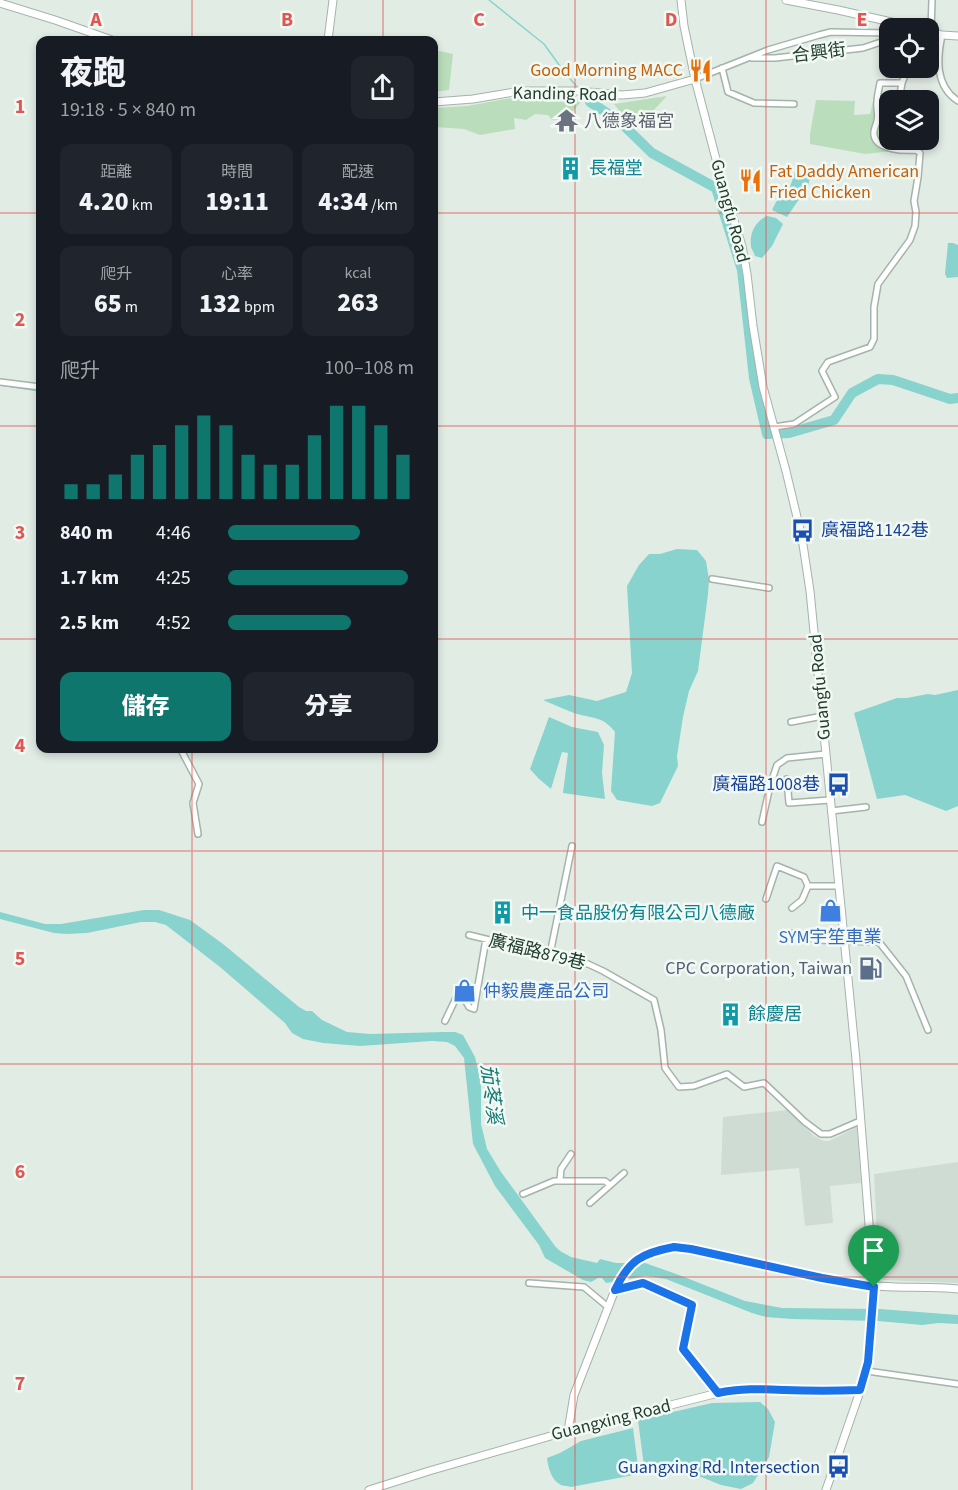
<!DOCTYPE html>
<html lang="zh-TW">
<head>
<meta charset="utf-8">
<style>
	:root { --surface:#171b24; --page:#20242c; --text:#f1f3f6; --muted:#9ea1a6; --accent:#0f766e }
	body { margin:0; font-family:"Source Sans 3","Noto Sans TC",sans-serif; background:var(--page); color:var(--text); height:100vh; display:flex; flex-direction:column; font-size:22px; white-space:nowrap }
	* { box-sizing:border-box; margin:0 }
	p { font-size:20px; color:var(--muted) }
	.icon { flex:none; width:33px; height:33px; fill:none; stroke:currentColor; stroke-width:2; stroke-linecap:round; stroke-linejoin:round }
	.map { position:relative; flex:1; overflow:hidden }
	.drawer { position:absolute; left:36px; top:36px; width:402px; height:717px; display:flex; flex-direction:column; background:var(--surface); border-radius:12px; box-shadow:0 3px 9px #0003 }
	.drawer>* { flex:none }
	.controls { position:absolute; left:879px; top:18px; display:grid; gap:12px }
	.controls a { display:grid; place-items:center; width:60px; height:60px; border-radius:12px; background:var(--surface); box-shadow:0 3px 9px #0003; font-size:30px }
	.pin { position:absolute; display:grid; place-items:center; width:51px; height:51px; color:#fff; margin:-62px -26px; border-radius:50% 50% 50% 0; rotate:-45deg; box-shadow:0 0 6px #0007 }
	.pin .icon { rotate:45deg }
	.round { display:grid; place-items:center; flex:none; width:63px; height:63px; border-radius:12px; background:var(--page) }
	.overview { display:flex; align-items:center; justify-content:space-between; height:102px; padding:0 24px }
	h1 { font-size:33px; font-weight:800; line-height:45px }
	.metrics { display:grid; grid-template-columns:repeat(3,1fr); gap:9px; height:102px; padding:6px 24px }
	.metrics div { display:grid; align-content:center; border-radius:12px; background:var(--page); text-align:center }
	.metrics b { font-size:26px; font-weight:800 }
	.metrics small { font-size:16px; font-weight:400 }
	.metrics p { font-size:16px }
	.chart { height:168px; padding:12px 24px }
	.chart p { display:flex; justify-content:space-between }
	.chart svg { width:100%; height:108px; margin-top:6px; stroke:var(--accent); stroke-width:6 }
	.button { display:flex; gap:12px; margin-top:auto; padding:12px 24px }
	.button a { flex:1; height:69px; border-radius:12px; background:var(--accent); color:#fff; font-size:24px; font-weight:800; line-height:69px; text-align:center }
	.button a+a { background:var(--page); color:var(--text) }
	ul { padding:0 24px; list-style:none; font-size:20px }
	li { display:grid; grid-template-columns:96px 72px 1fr; align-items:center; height:45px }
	li i { height:15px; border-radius:8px; background:var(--accent) }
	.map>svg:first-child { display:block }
	.built { fill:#cfdcd3 }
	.green { fill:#badebb }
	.water { fill:#88d3cd }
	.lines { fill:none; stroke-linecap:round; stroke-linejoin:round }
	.stream { stroke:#88d3cd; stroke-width:1.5 }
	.river { stroke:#88d3cd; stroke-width:10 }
	.minor-casing { stroke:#a4b4ab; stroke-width:8 }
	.tertiary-casing { stroke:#a4b4ab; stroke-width:9 }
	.minor { stroke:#fff; stroke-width:5 }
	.tertiary { stroke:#fff; stroke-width:7 }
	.route-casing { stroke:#fff; stroke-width:12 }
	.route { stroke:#1a73e8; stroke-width:8 }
	.grid { fill:none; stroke:#e05652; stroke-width:1.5; stroke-opacity:0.55 }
	.labels { text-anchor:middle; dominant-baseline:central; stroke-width:5; stroke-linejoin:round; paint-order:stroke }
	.street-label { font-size:18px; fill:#213d2f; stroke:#f2f9f4 }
	.food-label { font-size:18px; fill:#c56008; stroke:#f2f9f4; text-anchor:end }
	.worship-label { font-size:18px; fill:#5b616d; stroke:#f2f9f4; text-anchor:start }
	.culture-label { font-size:18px; fill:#0d838f; stroke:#f2f9f4; text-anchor:start }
	.transit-label { font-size:18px; fill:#164399; stroke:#f2f9f4; text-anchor:end }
	.shop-label { font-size:18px; fill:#366cbe; stroke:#f2f9f4 }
	.service-label { font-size:18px; fill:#4e5e75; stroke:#f2f9f4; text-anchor:end }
	.water-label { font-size:20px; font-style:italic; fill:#1a7b74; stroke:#f2f9f4 }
	.grid-label { font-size:20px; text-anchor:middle; font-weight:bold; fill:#e05652; stroke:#f2f9f4; stroke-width:5; stroke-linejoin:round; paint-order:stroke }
</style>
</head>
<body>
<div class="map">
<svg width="958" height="1490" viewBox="0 0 958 1490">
	<rect width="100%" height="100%" fill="#e1ece5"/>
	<path class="built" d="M788,1110L814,1136L824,1141H829L857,1127L861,1183L830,1186L833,1223L805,1226L799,1168L721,1175L723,1117Z
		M958,1162V1283L883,1280L879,1277L874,1174Z"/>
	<path class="green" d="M434,50L453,54L449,90L434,92Z
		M667,96L635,130L614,104Z
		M542,97L583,100L572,112L560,113L558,120H552L548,115L535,114L526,120L514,118L515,129L480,135L464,129L434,127V108L467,106L512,98Z
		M816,100L855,101L854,115L870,114L873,102L889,130L890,140H895L901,150L865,154L810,144V134Z"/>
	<path class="water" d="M795,172L811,174L808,186L787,217L772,210L776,202L789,190Z
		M767,216L776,218L783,224L772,246L762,258L755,256C754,252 751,249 751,246C749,233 756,221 767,216Z
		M948,243H953L958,245V277L947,278L945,274Z
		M677,549L697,550L706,561L709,580L708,594L698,671L689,691L683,717L677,756L678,766L660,803L652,806L617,800L611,791L615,732C602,715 592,719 574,713C563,709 553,704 543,700L569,695L597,701L626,692L632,673L627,586L639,565L649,554H660Z
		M958,690V806L946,811L905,795L877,799L854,713L897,698H907L928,694L935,695Z
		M549,717L572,727L598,732L604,745L602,773L605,799L563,793L568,753L562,752L551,789L538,778L530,769Z
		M144,910H159L190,920L223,944L299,1007L306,1011H312L322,1020L347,1032L370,1034L444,1032H455L463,1035L475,1057L481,1082V1124L487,1149L501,1172L555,1246L560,1251L571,1257L597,1263L600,1259L616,1263H645L679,1275L745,1301L782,1308L880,1309L958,1315V1324L938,1323L922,1325L878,1321L792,1319L766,1317L752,1313L666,1279L646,1276L606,1283L602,1278H598L591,1282L583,1280L545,1258L539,1245L495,1186L473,1144L464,1058L455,1046L447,1042L432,1041L360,1046L323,1043L303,1039L292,1033L285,1023L220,967L166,925L155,922H141L87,933L67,934L54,933L0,919V912L45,924H61Z
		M760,1402L768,1409L775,1422L769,1457L753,1483L741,1489L721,1485L694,1474H645L638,1420L712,1403Z
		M633,1428L639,1474L571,1487C570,1486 562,1486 561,1485C551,1480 548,1467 547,1458L560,1453L581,1441Z"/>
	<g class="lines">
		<path class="stream" d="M489,0L544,44L562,69L577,87
			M584,95L590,102
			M0,385L40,391"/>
		<path class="river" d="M590,102L619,121L652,153L716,188L742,270L754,378L767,434L789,433L834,420L852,393L878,379L893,380L950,399L958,398"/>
		<defs>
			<path id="minor" d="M928,31H931L932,0
				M942,35C937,59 935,86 958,101
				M752,58H775L863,48L890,39
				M722,68L728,92L754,103L794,104
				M695,79L768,50L819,35L831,32L890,33
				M899,100L902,83
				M0,382L40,387
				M774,427L794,424L835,397L822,371L828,362L870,347L874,339V307L878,284L910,240L915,226L916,212L914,201L918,177L920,153L916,150C904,151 876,150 874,135C873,130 876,126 877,121C879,115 876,108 877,102C877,96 879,89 880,83H902L908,68
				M712,579L769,588
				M791,722L823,716
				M180,748L199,784L193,803L198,834
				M787,779L789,803L830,800
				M831,811L866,807
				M762,822L770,786L777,765L787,758L826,754
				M808,886H838
				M766,899L777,866L804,877L808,886
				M792,908L802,900L808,886
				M792,933L817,940L879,942L906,976L928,1030
				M469,935L588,964L603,971L654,1000L661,1030L665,1068L679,1087L694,1086L727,1074L744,1087L764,1083L805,1122L821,1134H830L860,1121
				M550,954L572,846
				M445,1021L456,998L461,997L465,1000L469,1007L474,1009L486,939
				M560,1180L561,1169L571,1154
				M523,1194L554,1181H605L610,1185
				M590,1203L624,1173
				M529,1283L584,1287L608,1307
				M615,1290L643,1283L692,1305L683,1349L718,1393
				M867,1371L958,1384"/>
			<path id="tertiary" d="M681,0L684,26L695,79L722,182L742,246L747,274L753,326L763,387L786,471L802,538L810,591L856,1060L874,1287L872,1324L867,1371L826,1490
				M786,0L838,10L918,28
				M0,3L55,20L112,40
				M928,31L942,35L958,36
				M328,40L333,0
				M434,102L473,99L520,91H578L622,95L645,93L695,79
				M568,1431L574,1395L613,1295C627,1263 647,1245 683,1248L855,1284C889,1289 924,1286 958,1289
				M369,1490L429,1471L568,1431L730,1390C773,1387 817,1392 860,1390"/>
		</defs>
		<use href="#minor" class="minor-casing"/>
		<use href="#tertiary" class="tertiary-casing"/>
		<use href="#minor" class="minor"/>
		<use href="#tertiary" class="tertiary"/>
	</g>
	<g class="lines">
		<defs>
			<path id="route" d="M674,1247L691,1249L822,1278L874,1287L868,1362L860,1390C835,1391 809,1391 784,1390C761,1389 740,1388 718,1393L683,1349L692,1305L643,1283L615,1290C629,1260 642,1253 674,1247Z"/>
		</defs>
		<use href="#route" class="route-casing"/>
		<use href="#route" class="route"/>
	</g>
	<path class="grid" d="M192,0V40M383,0V40M575,0V1490M766,0V1490M0,213H40M434,213H958M0,426H40M434,426H958M0,639H40M434,639H958M192,748V1490M383,748V1490M0,851H958M0,1064H958M0,1277H958"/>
	<defs>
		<symbol id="restaurant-bare" viewBox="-9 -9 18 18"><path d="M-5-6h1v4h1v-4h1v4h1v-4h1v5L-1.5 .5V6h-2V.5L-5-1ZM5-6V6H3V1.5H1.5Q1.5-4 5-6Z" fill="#e8710a" stroke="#f2f9f4" stroke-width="2.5" paint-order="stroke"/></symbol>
		<symbol id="temple-bare" viewBox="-9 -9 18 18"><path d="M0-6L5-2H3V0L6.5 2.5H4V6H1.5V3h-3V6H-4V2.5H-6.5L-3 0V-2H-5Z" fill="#6b7280" stroke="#f2f9f4" stroke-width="2.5" paint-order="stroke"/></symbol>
		<symbol id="building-bare" viewBox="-9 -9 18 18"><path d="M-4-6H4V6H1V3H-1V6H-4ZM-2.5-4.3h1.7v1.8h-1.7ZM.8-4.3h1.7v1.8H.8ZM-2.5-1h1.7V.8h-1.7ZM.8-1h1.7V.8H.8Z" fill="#0f9aa8" stroke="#f2f9f4" stroke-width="2.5" paint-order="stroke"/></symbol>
		<symbol id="bus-bare" viewBox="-9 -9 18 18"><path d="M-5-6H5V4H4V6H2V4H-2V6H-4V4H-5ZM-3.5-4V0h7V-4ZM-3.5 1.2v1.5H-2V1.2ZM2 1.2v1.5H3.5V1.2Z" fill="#1a4fb4" stroke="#f2f9f4" stroke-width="2.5" paint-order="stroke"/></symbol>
		<symbol id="shop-bare" viewBox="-9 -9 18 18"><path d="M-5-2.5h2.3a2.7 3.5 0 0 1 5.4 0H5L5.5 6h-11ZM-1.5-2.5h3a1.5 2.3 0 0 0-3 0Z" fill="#3f7fe0" stroke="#f2f9f4" stroke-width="2.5" paint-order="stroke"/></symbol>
		<symbol id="fuel-bare" viewBox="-9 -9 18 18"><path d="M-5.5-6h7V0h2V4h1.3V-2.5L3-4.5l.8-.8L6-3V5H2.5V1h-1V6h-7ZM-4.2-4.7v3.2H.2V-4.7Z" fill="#5c6f8a" stroke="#f2f9f4" stroke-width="2.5" paint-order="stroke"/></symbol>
	</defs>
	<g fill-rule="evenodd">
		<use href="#restaurant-bare" x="684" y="54" width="33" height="33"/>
		<use href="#temple-bare" x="550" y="104" width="33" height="33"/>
		<use href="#building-bare" x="554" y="152" width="33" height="33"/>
		<use href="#restaurant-bare" x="734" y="164" width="33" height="33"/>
		<use href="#bus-bare" x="786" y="514" width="33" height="33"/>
		<use href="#bus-bare" x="822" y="768" width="33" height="33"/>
		<use href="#shop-bare" x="814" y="894" width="33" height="33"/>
		<use href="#building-bare" x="486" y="896" width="33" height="33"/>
		<use href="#fuel-bare" x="854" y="952" width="33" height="33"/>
		<use href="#shop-bare" x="448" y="974" width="33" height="33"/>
		<use href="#building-bare" x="714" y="998" width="33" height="33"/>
		<use href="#bus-bare" x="822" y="1450" width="33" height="33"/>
	</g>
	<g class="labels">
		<g class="street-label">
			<text transform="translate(819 53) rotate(-7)">合興街</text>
			<text transform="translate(565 94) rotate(1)">Kanding Road</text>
			<text transform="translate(730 211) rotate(75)">Guangfu Road</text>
			<text transform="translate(820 687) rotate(-95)">Guangfu Road</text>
			<text transform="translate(537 952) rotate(14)">廣福路879巷</text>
			<text transform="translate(611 1420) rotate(-14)">Guangxing Road</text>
		</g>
		<g class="food-label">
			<text x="683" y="70">Good Morning MACC</text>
			<text x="769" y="171" text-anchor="start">Fat Daddy American<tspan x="769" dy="21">Fried Chicken</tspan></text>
		</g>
		<g class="worship-label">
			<text x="584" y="121">八德象福宮</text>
		</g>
		<g class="culture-label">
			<text x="589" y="168">長福堂</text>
			<text x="521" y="913">中一食品股份有限公司八德廠</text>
			<text x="748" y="1014">餘慶居</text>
		</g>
		<g class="transit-label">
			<text x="821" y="530" text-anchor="start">廣福路1142巷</text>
			<text x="820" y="784">廣福路1008巷</text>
			<text x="820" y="1467">Guangxing Rd. Intersection</text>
		</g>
		<g class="shop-label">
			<text x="830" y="937">SYM宇笙車業</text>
			<text x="483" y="991" text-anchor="start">仲毅農產品公司</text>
		</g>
		<g class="service-label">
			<text x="852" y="968">CPC Corporation, Taiwan</text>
		</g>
		<g class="water-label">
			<text transform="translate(491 1094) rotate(83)">茄苳溪</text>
		</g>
	</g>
	<g class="grid-label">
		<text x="96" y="26">A</text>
		<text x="287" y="26">B</text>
		<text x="479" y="26">C</text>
		<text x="671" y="26">D</text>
		<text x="862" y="26">E</text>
		<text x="20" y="113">1</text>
		<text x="20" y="326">2</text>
		<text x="20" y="539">3</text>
		<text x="20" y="752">4</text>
		<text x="20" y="965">5</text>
		<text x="20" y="1178">6</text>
		<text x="20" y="1390">7</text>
	</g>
</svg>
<div class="controls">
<a><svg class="icon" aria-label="locate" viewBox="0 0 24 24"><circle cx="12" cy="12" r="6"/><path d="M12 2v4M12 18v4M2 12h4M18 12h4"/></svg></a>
<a><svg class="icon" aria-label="layers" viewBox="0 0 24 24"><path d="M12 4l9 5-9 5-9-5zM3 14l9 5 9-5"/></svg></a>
</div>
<div class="pin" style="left:874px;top:1287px;background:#1e9e55"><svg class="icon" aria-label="arrive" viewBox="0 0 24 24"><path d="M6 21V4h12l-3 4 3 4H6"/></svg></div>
<section class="drawer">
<div class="overview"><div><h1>夜跑</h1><p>19:18 · 5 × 840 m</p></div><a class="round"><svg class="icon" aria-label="share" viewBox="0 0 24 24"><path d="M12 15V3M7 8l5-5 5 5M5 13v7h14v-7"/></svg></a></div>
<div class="metrics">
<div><p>距離</p><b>4.20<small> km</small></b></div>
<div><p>時間</p><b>19:11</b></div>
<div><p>配速</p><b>4:34<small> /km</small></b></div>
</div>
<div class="metrics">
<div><p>爬升</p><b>65<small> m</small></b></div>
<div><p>心率</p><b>132<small> bpm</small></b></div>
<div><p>kcal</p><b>263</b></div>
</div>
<div class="chart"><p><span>爬升</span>100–108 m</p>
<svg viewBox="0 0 160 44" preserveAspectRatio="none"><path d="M5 44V38M15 44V38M25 44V34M35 44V26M45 44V22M55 44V14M65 44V10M75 44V14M85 44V26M95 44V30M105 44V30M115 44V18M125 44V6M135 44V6M145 44V14M155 44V26"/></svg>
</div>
<ul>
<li><b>840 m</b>4:46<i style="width:71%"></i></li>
<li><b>1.7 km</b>4:25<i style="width:97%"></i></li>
<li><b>2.5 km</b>4:52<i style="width:66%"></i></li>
</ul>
<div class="button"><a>儲存</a><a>分享</a></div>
</section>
</div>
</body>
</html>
